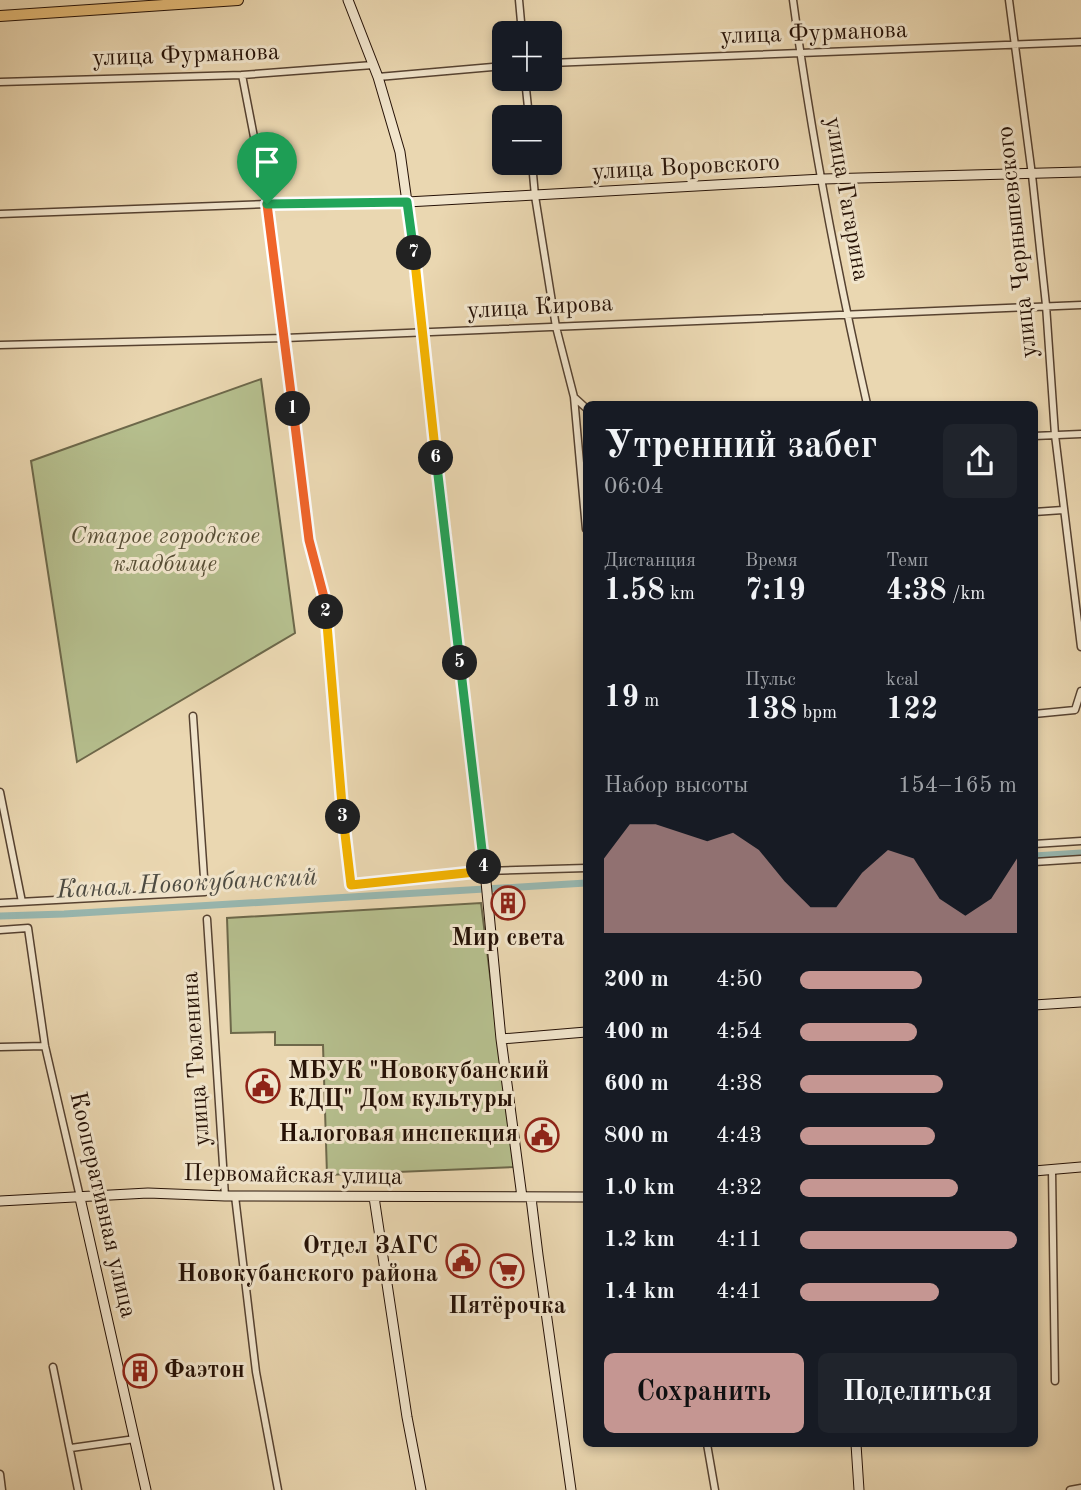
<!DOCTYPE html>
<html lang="ru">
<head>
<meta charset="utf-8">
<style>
	:root { --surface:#171b24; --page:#20242c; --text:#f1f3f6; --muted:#9ea1a6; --accent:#c59692 }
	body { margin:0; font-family:"Old Standard TT",serif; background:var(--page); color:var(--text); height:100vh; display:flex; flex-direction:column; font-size:26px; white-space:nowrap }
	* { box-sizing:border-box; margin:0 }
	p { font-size:23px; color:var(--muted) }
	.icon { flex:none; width:38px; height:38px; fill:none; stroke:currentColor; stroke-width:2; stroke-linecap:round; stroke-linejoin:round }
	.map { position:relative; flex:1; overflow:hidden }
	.sheet { position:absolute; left:583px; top:401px; width:455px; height:1046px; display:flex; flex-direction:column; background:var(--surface); border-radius:10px; box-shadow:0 4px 10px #0003 }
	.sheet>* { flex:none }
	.controls { position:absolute; left:492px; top:21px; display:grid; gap:14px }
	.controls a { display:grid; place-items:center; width:70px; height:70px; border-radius:10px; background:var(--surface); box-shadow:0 4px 10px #0003; font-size:35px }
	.pin { position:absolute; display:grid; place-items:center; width:60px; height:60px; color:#fff; margin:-72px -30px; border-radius:50% 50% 50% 0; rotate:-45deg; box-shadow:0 0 7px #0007 }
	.pin .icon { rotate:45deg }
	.km { position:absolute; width:35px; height:35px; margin:-18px; border-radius:50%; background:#222; color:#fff; font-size:19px; line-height:35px; text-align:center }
	.round { display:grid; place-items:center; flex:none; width:74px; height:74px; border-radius:10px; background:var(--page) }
	.headline { display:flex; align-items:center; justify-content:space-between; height:119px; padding:0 21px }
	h1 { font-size:38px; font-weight:600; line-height:52px }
	.figures { display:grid; grid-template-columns:repeat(3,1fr); gap:10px; height:119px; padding:7px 21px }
	.figures div { display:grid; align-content:center }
	.figures b { font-size:30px; font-weight:600 }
	.figures small { font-size:19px; font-weight:400 }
	.figures p { font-size:19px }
	.chart { height:196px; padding:14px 21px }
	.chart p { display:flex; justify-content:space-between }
	.chart svg { width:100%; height:126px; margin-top:7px; fill:var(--accent); opacity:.7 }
	.cta { display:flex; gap:14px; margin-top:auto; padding:14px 21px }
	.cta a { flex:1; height:80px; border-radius:10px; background:var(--accent); color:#111; font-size:28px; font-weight:600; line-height:80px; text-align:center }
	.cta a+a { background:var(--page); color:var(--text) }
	ul { padding:0 21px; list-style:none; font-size:23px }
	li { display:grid; grid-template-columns:112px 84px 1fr; align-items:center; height:52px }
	li i { height:18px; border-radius:9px; background:var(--accent) }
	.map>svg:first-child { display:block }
	.green { fill:#b5be8d; stroke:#6d684a; stroke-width:2 }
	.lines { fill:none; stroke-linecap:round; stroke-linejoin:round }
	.canal { stroke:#98b8b1; stroke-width:7 }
	.street-casing { stroke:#564231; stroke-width:9 }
	.secondary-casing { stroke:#251106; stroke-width:11 }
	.primary-casing { stroke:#251106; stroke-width:12 }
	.street { stroke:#f1e5cc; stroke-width:6 }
	.secondary { stroke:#f1e5cc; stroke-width:9 }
	.primary { stroke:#e5bc78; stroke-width:10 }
	.split-1-casing { stroke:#fff; stroke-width:14 }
	.split-2-casing { stroke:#fff; stroke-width:14 }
	.split-3-casing { stroke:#fff; stroke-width:14 }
	.split-4-casing { stroke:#fff; stroke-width:14 }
	.split-5-casing { stroke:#fff; stroke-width:14 }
	.split-6-casing { stroke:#fff; stroke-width:14 }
	.split-7-casing { stroke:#fff; stroke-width:14 }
	.split-8-casing { stroke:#fff; stroke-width:14 }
	.split-1 { stroke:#f0652b; stroke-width:9 }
	.split-2 { stroke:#f0652b; stroke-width:9 }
	.split-3 { stroke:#f5b400; stroke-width:9 }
	.split-4 { stroke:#f5b400; stroke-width:9 }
	.split-5 { stroke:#22a559; stroke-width:9 }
	.split-6 { stroke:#22a559; stroke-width:9 }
	.split-7 { stroke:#f5b400; stroke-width:9 }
	.split-8 { stroke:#22a559; stroke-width:9 }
	.labels { text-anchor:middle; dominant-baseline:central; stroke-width:6; stroke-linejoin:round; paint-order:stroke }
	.street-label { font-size:24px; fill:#251106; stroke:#f1e5cc }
	.park-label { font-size:24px; font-style:italic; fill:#574e35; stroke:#f1e5cc }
	.poi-label { font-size:24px; font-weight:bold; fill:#251106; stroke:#f1e5cc }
	.water-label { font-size:26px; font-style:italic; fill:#4d4b42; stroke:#f1e5cc }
</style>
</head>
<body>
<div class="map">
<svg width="1081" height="1490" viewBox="0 0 1081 1490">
	<rect width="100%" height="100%" fill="#ead7b1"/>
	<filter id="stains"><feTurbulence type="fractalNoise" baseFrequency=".00286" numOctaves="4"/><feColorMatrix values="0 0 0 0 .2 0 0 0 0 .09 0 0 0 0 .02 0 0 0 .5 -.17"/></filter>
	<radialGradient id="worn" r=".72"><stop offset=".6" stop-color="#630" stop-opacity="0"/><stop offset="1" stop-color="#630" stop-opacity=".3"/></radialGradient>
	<path class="green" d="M261,379L295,633L77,762L31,461Z
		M481,903L514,1167L327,1175L323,1045H275V1032L231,1033L227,918Z"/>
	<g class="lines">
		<path class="canal" d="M1034,856L1081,853
			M0,916L64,914L586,883"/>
		<defs>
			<path id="street" d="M519,0L522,33
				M793,0C811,135 837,271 867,404
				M1009,0L1032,175L1046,305L1055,435L1081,647
				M550,63L1081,42
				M242,75L267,204L309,540L325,601L342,811L351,885L485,871L586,868
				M378,77L504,66
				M525,79L529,117
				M0,82L242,75L373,65
				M532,163L535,196L556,327L574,397L586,529
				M0,214L267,204L407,202
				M0,345L285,338L1081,305
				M575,398L586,408
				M1034,436L1081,434
				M1034,512L1063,510
				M1034,714L1075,710L1081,691
				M0,792L22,902
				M1034,844L1081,841
				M1034,862L1081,859
				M0,903L205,892L193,716
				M207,919L225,1196
				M0,930L28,928L45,1046L80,1197
				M0,1047L45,1046
				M1052,1170L1055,1381
				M235,1196L256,1372L278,1490
				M53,1367L78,1490
				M707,1444L715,1490
				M71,1448L135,1439
				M0,1474L2,1490
				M1070,1490L1081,1488"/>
			<path id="secondary" d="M348,0L378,77L400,152L407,202L485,871L501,1039L522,1197
				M407,202L823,179L1081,172
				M1034,1005L1081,1002
				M501,1039L586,1032
				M1034,1171L1081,1167
				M374,1197L407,1417L421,1490
				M80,1198L146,1490
				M531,1198L538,1255L571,1490
				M0,1201L148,1193L225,1196L586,1197
				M856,1444L859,1490"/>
			<path id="primary" d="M0,16L238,0"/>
		</defs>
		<use href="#street" class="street-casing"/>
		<use href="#secondary" class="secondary-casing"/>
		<use href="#primary" class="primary-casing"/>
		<use href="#street" class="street"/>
		<use href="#secondary" class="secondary"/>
		<use href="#primary" class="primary"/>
	</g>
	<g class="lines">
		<defs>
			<path id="split-1" d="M267,204L293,409"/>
			<path id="split-2" d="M293,409L309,540L325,601L326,612"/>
			<path id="split-3" d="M326,612L343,817"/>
			<path id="split-4" d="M343,817L351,885L485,871L484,867"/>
			<path id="split-5" d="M460,663L484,867"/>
			<path id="split-6" d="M436,458L460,663"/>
			<path id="split-7" d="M414,253L436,458"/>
			<path id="split-8" d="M267,204L407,202L414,253"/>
		</defs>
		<use href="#split-1" class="split-1-casing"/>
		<use href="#split-2" class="split-2-casing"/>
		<use href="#split-3" class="split-3-casing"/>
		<use href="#split-4" class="split-4-casing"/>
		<use href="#split-5" class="split-5-casing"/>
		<use href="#split-6" class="split-6-casing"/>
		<use href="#split-7" class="split-7-casing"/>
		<use href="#split-8" class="split-8-casing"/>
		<use href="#split-1" class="split-1"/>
		<use href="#split-2" class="split-2"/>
		<use href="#split-3" class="split-3"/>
		<use href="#split-4" class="split-4"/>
		<use href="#split-5" class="split-5"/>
		<use href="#split-6" class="split-6"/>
		<use href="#split-7" class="split-7"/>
		<use href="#split-8" class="split-8"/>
	</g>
	<defs>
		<symbol id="building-ring" viewBox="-11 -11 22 22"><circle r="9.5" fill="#f1e5cc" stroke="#8f2418" stroke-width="1.5"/><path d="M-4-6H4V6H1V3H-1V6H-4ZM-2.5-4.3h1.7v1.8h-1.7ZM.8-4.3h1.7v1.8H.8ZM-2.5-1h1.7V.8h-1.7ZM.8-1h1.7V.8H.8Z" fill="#8f2418"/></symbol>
		<symbol id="civic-ring" viewBox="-11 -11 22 22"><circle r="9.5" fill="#f1e5cc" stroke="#8f2418" stroke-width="1.5"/><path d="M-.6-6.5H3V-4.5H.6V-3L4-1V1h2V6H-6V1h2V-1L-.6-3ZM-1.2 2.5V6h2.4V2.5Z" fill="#8f2418"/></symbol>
		<symbol id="supermarket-ring" viewBox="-11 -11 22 22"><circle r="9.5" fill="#f1e5cc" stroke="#8f2418" stroke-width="1.5"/><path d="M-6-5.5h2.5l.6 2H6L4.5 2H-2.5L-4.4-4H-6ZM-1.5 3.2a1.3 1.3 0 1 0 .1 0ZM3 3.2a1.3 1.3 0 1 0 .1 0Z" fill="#8f2418"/></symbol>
	</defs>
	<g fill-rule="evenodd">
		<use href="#building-ring" x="489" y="884" width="38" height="38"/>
		<use href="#civic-ring" x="244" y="1067" width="38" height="38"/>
		<use href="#civic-ring" x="523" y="1116" width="38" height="38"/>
		<use href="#civic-ring" x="444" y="1242" width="38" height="38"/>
		<use href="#supermarket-ring" x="488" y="1252" width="38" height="38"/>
		<use href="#building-ring" x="121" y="1352" width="38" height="38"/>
	</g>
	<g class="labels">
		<g class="street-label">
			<text transform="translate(814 34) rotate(-2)">улица Фурманова</text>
			<text transform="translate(186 56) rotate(-2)">улица Фурманова</text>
			<text transform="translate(686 168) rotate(-3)">улица Воровского</text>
			<text transform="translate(846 199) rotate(80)">улица Гагарина</text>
			<text transform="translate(1018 242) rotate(-96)">улица Чернышевского</text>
			<text transform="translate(540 308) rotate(-3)">улица Кирова</text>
			<text transform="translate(197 1059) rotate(-94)">улица Тюленина</text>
			<text transform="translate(293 1176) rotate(1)">Первомайская улица</text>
			<text transform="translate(102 1205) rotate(77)">Кооперативная улица</text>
		</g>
		<g class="park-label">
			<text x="165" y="537">Старое городское<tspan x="165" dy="28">кладбище</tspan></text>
		</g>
		<g class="poi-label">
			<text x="508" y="939">Мир света</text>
			<text x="288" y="1072" text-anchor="start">МБУК "Новокубанский<tspan x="288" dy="28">КДЦ" Дом культуры</tspan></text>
			<text x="518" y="1135" text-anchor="end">Налоговая инспекция</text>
			<text x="438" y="1247" text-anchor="end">Отдел ЗАГС<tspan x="438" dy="28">Новокубанского района</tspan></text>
			<text x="507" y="1307">Пятёрочка</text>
			<text x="164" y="1371" text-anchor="start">Фаэтон</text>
		</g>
		<g class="water-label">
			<text transform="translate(187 884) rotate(-3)">Канал Новокубанский</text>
		</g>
	</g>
	<rect width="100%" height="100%" filter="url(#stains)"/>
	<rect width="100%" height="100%" fill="url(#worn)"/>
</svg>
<div class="controls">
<a>+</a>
<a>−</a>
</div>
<div class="pin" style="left:267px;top:204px;background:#1e9e55"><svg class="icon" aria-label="arrive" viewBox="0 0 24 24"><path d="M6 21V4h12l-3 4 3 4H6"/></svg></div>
<b class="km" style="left:293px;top:409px">1</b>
<b class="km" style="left:326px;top:612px">2</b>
<b class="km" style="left:343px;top:817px">3</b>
<b class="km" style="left:484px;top:867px">4</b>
<b class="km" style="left:460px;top:663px">5</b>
<b class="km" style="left:436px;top:458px">6</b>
<b class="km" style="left:414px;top:253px">7</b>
<section class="sheet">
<div class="headline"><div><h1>Утренний забег</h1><p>06:04</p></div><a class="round"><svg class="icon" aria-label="share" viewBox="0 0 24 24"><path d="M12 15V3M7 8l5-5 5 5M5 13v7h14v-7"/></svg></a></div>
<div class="figures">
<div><p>Дистанция</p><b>1.58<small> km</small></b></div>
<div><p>Время</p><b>7:19</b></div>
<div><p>Темп</p><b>4:38<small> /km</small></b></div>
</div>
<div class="figures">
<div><b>19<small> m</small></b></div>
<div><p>Пульс</p><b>138<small> bpm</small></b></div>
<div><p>kcal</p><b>122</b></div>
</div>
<div class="chart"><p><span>Набор высоты</span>154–165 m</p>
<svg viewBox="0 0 160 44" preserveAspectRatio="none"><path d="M0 44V18L10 6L20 6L30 9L40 12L50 9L60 15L70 26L80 35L90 35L100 23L110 15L120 18L130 32L140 38L150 32L160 18V44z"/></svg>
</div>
<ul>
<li><b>200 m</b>4:50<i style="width:56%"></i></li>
<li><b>400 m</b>4:54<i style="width:54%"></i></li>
<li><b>600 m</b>4:38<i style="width:66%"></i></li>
<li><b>800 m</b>4:43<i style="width:62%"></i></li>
<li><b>1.0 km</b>4:32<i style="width:73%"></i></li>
<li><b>1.2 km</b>4:11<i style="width:100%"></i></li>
<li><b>1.4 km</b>4:41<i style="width:64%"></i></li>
</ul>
<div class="cta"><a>Сохранить</a><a>Поделиться</a></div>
</section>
</div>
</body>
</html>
